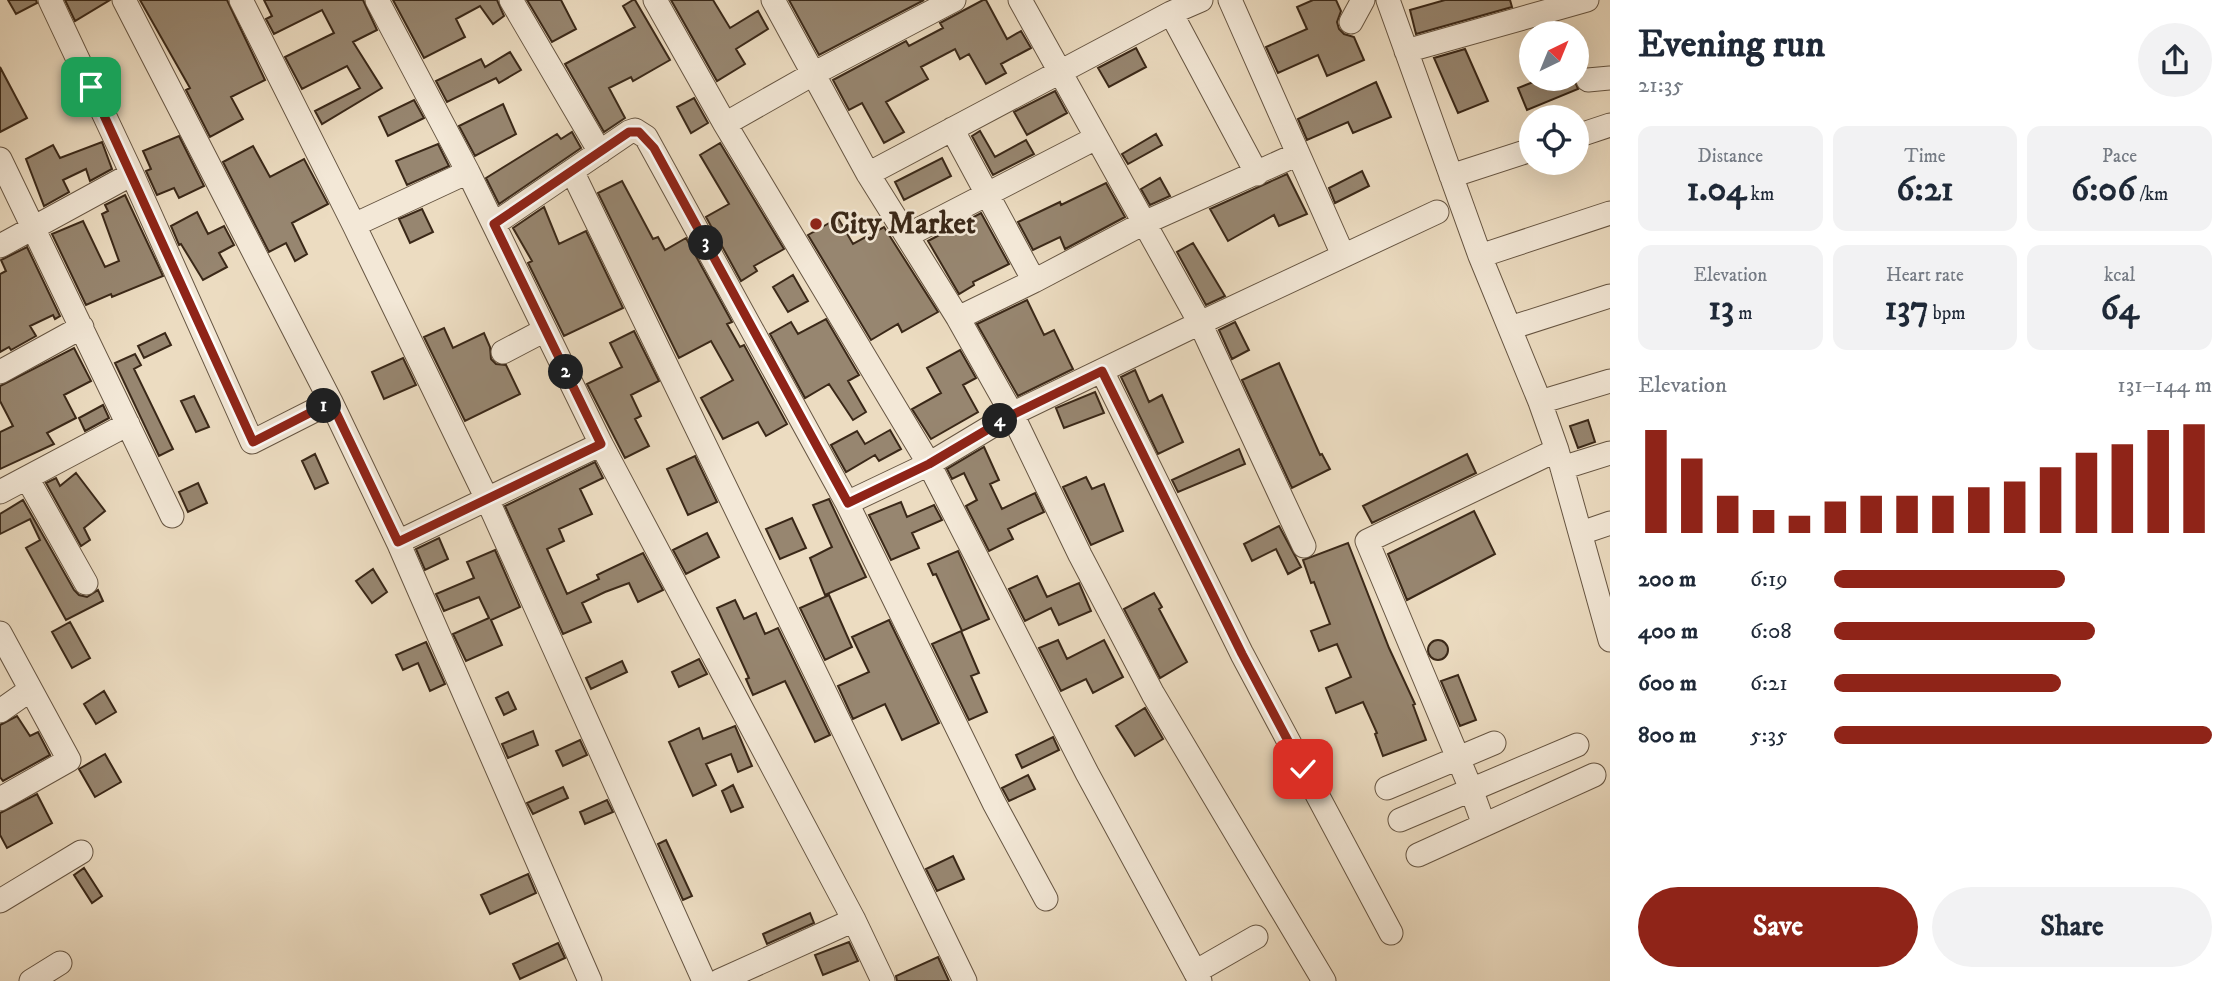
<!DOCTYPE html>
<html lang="en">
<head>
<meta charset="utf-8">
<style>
	:root { --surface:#fff; --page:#f2f2f3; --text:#1f2937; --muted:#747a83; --accent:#8f2418 }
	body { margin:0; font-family:"IM FELL DW Pica",serif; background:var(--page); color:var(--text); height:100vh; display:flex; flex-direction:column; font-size:26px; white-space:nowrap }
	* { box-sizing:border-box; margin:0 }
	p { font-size:23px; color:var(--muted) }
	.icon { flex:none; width:38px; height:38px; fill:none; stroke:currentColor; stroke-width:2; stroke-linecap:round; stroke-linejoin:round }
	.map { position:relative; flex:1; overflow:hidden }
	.sheet { display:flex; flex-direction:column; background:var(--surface); width:630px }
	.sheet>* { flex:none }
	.needle { width:46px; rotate:43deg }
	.controls { position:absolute; left:1519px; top:21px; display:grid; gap:14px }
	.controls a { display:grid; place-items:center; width:70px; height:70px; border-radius:50%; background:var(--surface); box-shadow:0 7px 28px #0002; font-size:35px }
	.pin { position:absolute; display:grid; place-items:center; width:60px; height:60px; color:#fff; margin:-30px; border-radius:14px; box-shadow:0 4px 10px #0006 }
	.km { position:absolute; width:35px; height:35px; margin:-18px; border-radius:50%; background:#222; color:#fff; font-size:19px; line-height:35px; text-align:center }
	.round { display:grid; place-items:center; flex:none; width:74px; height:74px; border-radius:37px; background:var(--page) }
	.head { display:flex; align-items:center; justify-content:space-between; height:119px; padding:0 28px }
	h1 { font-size:38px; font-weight:700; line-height:52px }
	.stats { display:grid; grid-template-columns:repeat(3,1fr); gap:10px; height:119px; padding:7px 28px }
	.stats div { display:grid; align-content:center; border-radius:14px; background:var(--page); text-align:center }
	.stats b { font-size:35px; font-weight:700 }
	.stats small { font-size:19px; font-weight:400 }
	.stats p { font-size:19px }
	.chart { height:196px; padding:14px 28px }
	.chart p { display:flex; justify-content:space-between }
	.chart svg { width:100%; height:126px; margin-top:7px; stroke:var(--accent); stroke-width:6 }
	.cta { display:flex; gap:14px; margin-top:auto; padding:14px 28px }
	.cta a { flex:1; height:80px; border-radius:42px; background:var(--accent); color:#fff; font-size:28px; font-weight:700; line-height:80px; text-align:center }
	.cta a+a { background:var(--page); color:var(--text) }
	ul { padding:0 28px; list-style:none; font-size:23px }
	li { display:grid; grid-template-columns:112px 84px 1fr; align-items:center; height:52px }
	li i { height:18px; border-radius:9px; background:var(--accent) }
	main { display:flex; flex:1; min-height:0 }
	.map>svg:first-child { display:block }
	.building { fill:#978670; stroke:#3a2818; stroke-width:2 }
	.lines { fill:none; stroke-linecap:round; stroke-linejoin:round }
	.minor-casing { stroke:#665542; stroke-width:25 }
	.minor { stroke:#f3e8d7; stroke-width:23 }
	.route-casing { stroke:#fff; stroke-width:14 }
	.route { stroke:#8f2418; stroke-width:9 }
	.poi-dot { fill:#8f2418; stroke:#f3e8d7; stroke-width:2.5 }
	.labels { text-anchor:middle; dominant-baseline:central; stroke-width:5; stroke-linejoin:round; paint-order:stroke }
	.poi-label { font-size:30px; font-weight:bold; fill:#3a2818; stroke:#f3e8d7; text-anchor:start }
</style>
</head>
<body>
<main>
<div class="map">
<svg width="1610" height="981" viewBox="0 0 1610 981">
	<rect width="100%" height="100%" fill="#ecdcc1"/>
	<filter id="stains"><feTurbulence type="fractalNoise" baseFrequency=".00286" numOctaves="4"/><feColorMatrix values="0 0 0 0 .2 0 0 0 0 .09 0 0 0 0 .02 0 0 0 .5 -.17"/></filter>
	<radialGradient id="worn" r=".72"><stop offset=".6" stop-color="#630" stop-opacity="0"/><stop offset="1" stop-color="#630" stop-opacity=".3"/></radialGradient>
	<path class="building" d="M8,0H36L37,3L16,14Z
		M65,0H110L75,21Z
		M140,0H227L265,80L231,97L243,119L210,137L186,90L190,88Z
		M264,0H363L377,30L353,42L382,88L322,124L315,111L360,88L347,66L302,89L285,57L334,33L322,10L274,34L266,19L272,16Z
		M393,0H497L504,16L493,24L480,6L456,19L465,37L424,58Z
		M527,0H561L576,29L552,42Z
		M633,0H635L670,60L633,81L631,77L609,88L625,118L604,132L565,64L635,27L623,6Z
		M671,0H713L730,28L758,11L768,29L736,49L745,64L717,81Z
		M789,0H924L819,55Z
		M983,0H986L1007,39L1021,31L1031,48L1001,64L1006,73L986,84L969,54L960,59L955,49L921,67L928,79L886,102L904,132L884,143L862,103L849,110L833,80L906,41L909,46L943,28L940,23Z
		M1313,0H1336L1341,11L1337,22L1339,29L1344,34L1354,37L1364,60L1327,76L1318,55L1278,73L1266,47L1307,29L1297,7Z
		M1445,0H1510L1512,7L1416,34L1410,10Z
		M1136,48L1146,67L1109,87L1098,68Z
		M1465,49L1488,101L1458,113L1434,58Z
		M510,52L521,70L499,83L496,78L447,102L436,81L481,59L485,67Z
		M0,67L27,118L0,132Z
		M1541,79H1574L1578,89L1527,110L1518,88Z
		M1376,82L1391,117L1353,133L1348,122L1307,140L1298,119Z
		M1055,91L1067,113L1027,135L1014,112Z
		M694,98L708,123L691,133L677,107Z
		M414,100L424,118L388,136L379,117Z
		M503,104L516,134L475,156L459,126Z
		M980,131L995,157L1026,140L1034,154L993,175L972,136Z
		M572,132L581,148L499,204L486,178L557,134L561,139Z
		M1156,134L1162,145L1128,164L1122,154Z
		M179,136L204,186L179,198L174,188L157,195L146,171L151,169L143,151Z
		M102,142L112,169L90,181L86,169L63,180L69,192L44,206L26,159L53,145L60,158Z
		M720,143L784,249L754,266L757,271L741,281L706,217L729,204L700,155Z
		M438,144L449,166L407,185L396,161Z
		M253,146L270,177L304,159L328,204L292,223L307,254L295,261L286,243L269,252L223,162Z
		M942,158L951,176L904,200L895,182Z
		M1362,171L1369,186L1335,203L1329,188Z
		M1287,174L1307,214L1279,226L1274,215L1228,241L1210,209Z
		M1160,178L1170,196L1150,205L1141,189Z
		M622,181L653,239L658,237L665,250L686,238L732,322L727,324L740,347L744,345L787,424L766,436L758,422L723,439L701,398L733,380L711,341L679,358L598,193Z
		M1106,183L1125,217L1065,249L1060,237L1033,250L1018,222L1060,202L1061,205Z
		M125,195L163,276L112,297L111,294L86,305L52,234L83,221L105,267L119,261L102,214L108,211L105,205Z
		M544,207L559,244L586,231L623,308L564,336L528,263L532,261L513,228Z
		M422,209L433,232L410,243L399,219Z
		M197,212L208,234L224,226L234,245L219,253L227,267L203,280L181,244L179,245L171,226Z
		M981,213L1009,264L973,282L974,285L959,294L928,241Z
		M838,218L853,244L884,227L938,312L902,332L898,324L871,340L808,235Z
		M1193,243L1225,296L1206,305L1177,252Z
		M27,247L60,316L55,319L53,315L30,326L36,336L11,350L9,347L0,352V274L6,271L1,260Z
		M793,275L808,301L788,312L773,287Z
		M1027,300L1044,335L1054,330L1073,369L1018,396L977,324Z
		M826,319L859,375L848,381L866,412L853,420L829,384L805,398L770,334L791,322L798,334Z
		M1235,322L1249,350L1232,359L1219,330Z
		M444,328L453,348L484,333L490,347L491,359L496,364L506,365L520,394L465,421L424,337Z
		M634,331L659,381L631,395L641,416L635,419L649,446L625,458L587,384L622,367L610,343Z
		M165,333L171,345L144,358L138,346Z
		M74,348L91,381L64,395L76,418L47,433L54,444L0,469V432L13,426L0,401V386Z
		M960,350L976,378L963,385L978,412L931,439L912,409L941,393L927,368Z
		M135,354L141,365L134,369L173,449L159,456L115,363Z
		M403,358L416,385L384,399L372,372Z
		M1279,363L1320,455L1322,454L1330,469L1292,488L1242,380Z
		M1135,370L1149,402L1162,395L1183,442L1158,454L1121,377Z
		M1095,392L1104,413L1064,428L1056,408Z
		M194,396L209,427L196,432L181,401Z
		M103,405L109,418L85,431L79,418Z
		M1588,420L1595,442L1578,448L1570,426Z
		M890,430L901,449L879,461L875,455L846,472L831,445L857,431L865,444Z
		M984,447L999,480L990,484L1002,509L1035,493L1044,512L1008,529L1013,539L989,551L966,506L977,500L964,473L952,479L947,469Z
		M1239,449L1245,464L1178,492L1172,480Z
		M315,454L328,483L315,489L302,461Z
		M1467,454L1476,473L1372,523L1363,506Z
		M695,456L717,502L688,515L667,469Z
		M595,462L603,478L580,489L592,514L559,529L564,541L547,549L567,594L599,579L597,575L643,553L663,590L638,602L629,583L605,592L582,603L591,622L563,634L505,506Z
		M76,473L105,511L84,528L90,540L81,546L46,483L56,478L60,486Z
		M1086,477L1092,489L1104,484L1123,531L1091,545L1063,487Z
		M198,483L207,503L188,512L179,492Z
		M829,499L866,577L825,595L810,558L832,547L813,505Z
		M23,500L74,590L79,595L87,597L98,590L103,601L66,620L26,548L40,540L30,519L0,534V514Z
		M901,502L907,517L934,505L942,520L912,533L919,548L891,560L869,515Z
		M1474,511L1495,554L1407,600L1388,554Z
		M792,518L806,548L780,559L766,529Z
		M1279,526L1301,567L1288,574L1276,549L1252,561L1244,544Z
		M707,533L719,557L686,574L673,550Z
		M439,538L448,559L425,570L416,549Z
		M1348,543L1389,648L1415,704L1413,705L1426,740L1383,756L1375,734L1377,733L1363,702L1336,713L1326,688L1351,677L1337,644L1319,651L1311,631L1330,624L1314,582L1311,583L1303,560Z
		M495,550L520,607L491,620L502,645L466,661L453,634L489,618L479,597L444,611L436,594L474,578L467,562Z
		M958,551L989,619L962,631L936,574L933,575L928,564Z
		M373,569L387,592L372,603L356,581Z
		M1037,576L1047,597L1079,583L1091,611L1059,625L1051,608L1025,621L1009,589Z
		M1154,593L1162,607L1159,609L1187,662L1160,678L1124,609Z
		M829,595L852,647L825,660L800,608Z
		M735,600L744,619L756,613L765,634L778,628L830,735L815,742L785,681L753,695L746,679L749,678L717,608Z
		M889,620L939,723L902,740L885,704L853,719L838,686L869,672L852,637Z
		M70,622L90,658L72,668L52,632Z
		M961,631L979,673L971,676L987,712L969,720L932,644Z
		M1058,640L1067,659L1104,640L1123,677L1093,693L1086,679L1061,691L1039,648Z
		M1428 650a10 10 0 1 1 20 0a10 10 0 1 1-20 0Z
		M426,642L445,684L430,691L418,663L403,670L396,655Z
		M699,659L707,674L679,687L672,672Z
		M622,661L627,672L591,689L586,678Z
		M1458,675L1476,720L1460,726L1441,681Z
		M104,691L116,712L96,724L84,704Z
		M508,692L516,709L504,715L496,698Z
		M1145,708L1163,739L1135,756L1116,726Z
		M17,716L30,736L38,732L50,755L3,781L0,777V725Z
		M735,726L752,766L738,772L731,754L706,764L716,785L693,796L669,742L699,728L703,739Z
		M533,731L538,745L508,758L502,744Z
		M1053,737L1059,750L1022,768L1016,755Z
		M580,740L587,755L563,766L556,751Z
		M105,754L121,782L95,797L79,769Z
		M1028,775L1035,789L1009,801L1002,788Z
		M733,785L743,807L731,812L722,791Z
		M563,787L568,798L533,814L527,803Z
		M37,794L52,823L7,848L0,835V813Z
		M607,800L613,812L585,824L580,812Z
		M666,840L692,896L683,900L658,844Z
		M953,856L964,879L937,891L926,869Z
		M84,868L102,896L92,903L74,875Z
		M528,874L536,893L490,914L481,895Z
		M810,913L814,923L767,944L763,934Z
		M849,942L858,961L823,975L815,955Z
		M558,943L565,958L520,979L513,964Z
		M938,957L949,981H897L896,976Z"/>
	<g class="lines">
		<defs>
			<path id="minor" d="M50,0L132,174L252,442L331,402
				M124,0L331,402L398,542
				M241,0L354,225L487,499L704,981
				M377,0L468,172L601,444L854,920L883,981
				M511,0L600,152
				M655,0L725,124L929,464L1087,773L1200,981
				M773,0L868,174L958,318L1012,414L1080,555L1153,694L1324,981
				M1020,0L1200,323L1304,546
				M1230,0L1343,255
				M1388,0L1480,256L1540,402L1557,450L1367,541L1471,789L1484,825
				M1171,13L1257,174
				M1351,22L1363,0
				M1406,51L1587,0
				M1588,80L1610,78
				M725,124L813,74L954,0
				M952,129L1034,281
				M1577,136L1610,125
				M0,159L172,516
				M572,171L965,981
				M868,174L1171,13L1201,0
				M1451,176L1531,150
				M494,224L629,132L635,130L646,137L847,503L994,803L1046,899
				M354,225L468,172
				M908,235L1096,138
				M0,246L132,174
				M1480,256L1610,213
				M958,318L1034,281L1144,223L1298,154
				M1510,328L1610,296
				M503,352L545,330
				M1102,371L1242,654L1391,933
				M0,372L82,327
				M1540,402L1610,381
				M1557,450L1610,640
				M1562,468L1610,453
				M27,478L86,583
				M0,492L128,424
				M847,503L929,464L1012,414L1200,323L1437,212
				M1581,533L1610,523
				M0,633L69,760L0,799
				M0,711L30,690
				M1387,788L1494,743
				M1400,820L1577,745
				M1418,855L1594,775
				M0,901L81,852
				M1195,972L1256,937
				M31,981L60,963
				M590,981L398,542L601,444
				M719,981L854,920"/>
		</defs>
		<use href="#minor" class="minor-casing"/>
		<use href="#minor" class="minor"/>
	</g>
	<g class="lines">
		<defs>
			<path id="route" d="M91,87L253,442L331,402L398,542L601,444L494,224L629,132H639L654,148L848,503L929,464L1012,415L1102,371L1242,654L1303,769"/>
		</defs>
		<use href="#route" class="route-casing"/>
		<use href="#route" class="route"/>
	</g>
	<circle class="poi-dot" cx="816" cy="224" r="7"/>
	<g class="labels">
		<g class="poi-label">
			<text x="830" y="224">City Market</text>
		</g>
	</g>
	<rect width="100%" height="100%" filter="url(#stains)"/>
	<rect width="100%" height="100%" fill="url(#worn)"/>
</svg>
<div class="controls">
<a><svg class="needle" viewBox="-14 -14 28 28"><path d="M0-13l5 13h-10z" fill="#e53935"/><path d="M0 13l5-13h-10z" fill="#747a83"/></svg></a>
<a><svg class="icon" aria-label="locate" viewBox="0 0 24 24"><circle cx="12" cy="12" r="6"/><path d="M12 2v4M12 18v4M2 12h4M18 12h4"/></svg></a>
</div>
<div class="pin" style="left:91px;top:87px;background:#1e9e55"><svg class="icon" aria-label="arrive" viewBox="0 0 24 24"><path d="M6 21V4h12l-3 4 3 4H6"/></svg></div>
<div class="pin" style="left:1303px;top:769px;background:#d93025"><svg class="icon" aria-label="check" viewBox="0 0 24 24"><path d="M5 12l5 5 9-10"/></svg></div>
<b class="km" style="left:324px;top:406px">1</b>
<b class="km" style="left:566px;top:372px">2</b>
<b class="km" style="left:706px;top:243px">3</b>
<b class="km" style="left:1000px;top:421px">4</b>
</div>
<section class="sheet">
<div class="head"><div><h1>Evening run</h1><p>21:35</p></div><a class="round"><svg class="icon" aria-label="share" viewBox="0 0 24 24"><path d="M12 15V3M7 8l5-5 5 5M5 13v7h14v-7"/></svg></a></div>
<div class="stats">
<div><p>Distance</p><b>1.04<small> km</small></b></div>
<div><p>Time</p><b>6:21</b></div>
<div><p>Pace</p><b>6:06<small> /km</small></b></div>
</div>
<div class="stats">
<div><p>Elevation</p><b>13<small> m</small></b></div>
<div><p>Heart rate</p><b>137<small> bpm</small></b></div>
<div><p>kcal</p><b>64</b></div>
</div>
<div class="chart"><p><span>Elevation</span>131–144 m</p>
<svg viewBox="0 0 160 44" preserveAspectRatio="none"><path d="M5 44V8M15 44V18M25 44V31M35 44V36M45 44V38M55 44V33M65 44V31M75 44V31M85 44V31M95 44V28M105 44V26M115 44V21M125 44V16M135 44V13M145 44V8M155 44V6"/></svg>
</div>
<ul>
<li><b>200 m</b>6:19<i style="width:61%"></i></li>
<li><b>400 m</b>6:08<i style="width:69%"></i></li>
<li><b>600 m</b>6:21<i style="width:60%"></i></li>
<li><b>800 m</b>5:35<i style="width:100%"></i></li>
</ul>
<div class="cta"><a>Save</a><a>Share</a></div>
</section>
</main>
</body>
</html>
